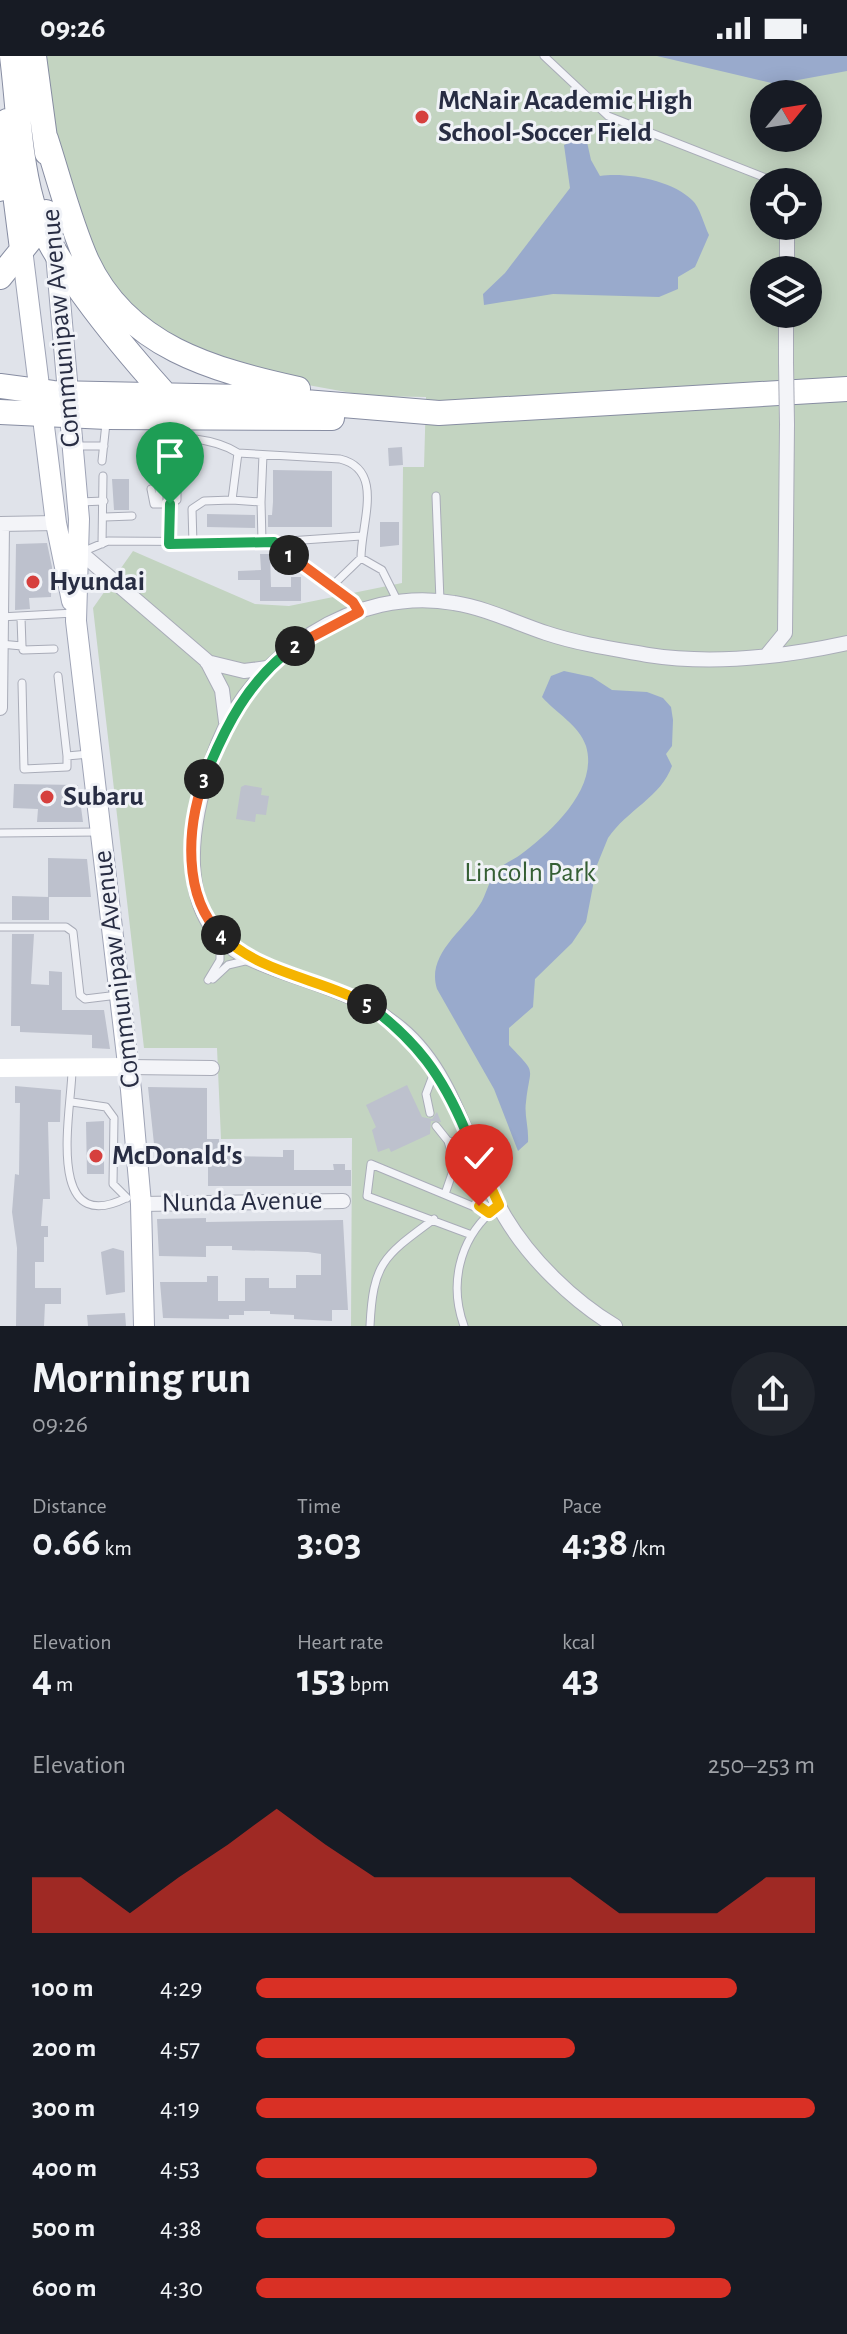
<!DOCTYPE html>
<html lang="en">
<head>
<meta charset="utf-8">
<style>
	:root { --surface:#171b24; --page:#20242c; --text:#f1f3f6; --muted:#9ea1a6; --accent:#d93025 }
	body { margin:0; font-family:"Alegreya Sans",sans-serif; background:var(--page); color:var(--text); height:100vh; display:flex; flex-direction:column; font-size:30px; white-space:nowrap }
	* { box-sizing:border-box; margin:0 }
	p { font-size:26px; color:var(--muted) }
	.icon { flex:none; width:44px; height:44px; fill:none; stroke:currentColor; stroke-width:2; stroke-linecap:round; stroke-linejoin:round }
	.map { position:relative; height:1270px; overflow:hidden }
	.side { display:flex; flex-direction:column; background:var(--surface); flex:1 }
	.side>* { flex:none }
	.needle { width:52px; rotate:60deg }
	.buttons { position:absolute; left:750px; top:24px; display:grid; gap:16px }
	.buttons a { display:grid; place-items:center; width:72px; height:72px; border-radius:50%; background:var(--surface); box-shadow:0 4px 20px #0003; font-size:40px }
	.pin { position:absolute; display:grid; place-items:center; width:68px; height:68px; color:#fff; margin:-82px -34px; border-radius:50% 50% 50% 0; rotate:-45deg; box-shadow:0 0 8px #0007 }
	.pin .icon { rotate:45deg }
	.km { position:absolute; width:40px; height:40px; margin:-20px; border-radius:50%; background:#222; color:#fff; font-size:22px; line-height:40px; text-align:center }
	.round { display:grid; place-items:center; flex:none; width:84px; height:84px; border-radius:42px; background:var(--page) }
	.overview { display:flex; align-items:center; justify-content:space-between; height:136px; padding:0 32px }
	h1 { font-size:44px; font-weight:600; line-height:60px }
	.stats { display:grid; grid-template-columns:repeat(3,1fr); gap:12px; height:136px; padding:8px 32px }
	.stats div { display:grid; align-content:center }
	.stats b { font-size:40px; font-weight:600 }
	.stats small { font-size:22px; font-weight:400 }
	.stats p { font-size:22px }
	.chart { height:224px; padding:16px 32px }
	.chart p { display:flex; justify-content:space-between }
	.chart svg { width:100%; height:144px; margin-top:8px; fill:var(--accent); opacity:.7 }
	ul { padding:0 32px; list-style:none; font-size:26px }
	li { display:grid; grid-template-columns:128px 96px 1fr; align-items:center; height:60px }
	li i { height:20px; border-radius:10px; background:var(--accent) }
	.status { display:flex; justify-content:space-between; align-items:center; height:56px; padding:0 40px; background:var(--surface); direction:ltr }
	.status svg { height:22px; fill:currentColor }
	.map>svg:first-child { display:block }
	.green { fill:#c3d4c1; fill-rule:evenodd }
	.water { fill:#9ac }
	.building { fill:#bdc1cd }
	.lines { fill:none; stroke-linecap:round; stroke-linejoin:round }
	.lane-casing { stroke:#a9acb8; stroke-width:9 }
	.street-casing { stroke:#a9acb8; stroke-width:16 }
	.primary-casing { stroke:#9fa4b6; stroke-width:22 }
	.highway-casing { stroke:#878da2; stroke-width:26 }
	.lane { stroke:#f3f4f8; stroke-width:7 }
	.street { stroke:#f3f4f8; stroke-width:14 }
	.secondary { stroke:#fff; stroke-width:18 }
	.primary { stroke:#fff; stroke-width:20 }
	.highway { stroke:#fff; stroke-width:24 }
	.street-bridge-casing { stroke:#a9acb8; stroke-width:16; stroke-linecap:butt }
	.street-bridge { stroke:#f3f4f8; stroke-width:14 }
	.split-1-casing { stroke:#fff; stroke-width:16 }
	.split-2-casing { stroke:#fff; stroke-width:16 }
	.split-3-casing { stroke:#fff; stroke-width:16 }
	.split-4-casing { stroke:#fff; stroke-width:16 }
	.split-5-casing { stroke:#fff; stroke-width:16 }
	.split-6-casing { stroke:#fff; stroke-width:16 }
	.split-7-casing { stroke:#fff; stroke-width:16 }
	.split-1 { stroke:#22a559; stroke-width:10 }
	.split-2 { stroke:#f0652b; stroke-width:10 }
	.split-3 { stroke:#22a559; stroke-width:10 }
	.split-4 { stroke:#f0652b; stroke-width:10 }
	.split-5 { stroke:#f5b400; stroke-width:10 }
	.split-6 { stroke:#22a559; stroke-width:10 }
	.split-7 { stroke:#f5b400; stroke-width:10 }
	.poi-dot { fill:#d6403e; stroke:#f0f2f7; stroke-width:3 }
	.labels { text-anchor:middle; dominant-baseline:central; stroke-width:6; stroke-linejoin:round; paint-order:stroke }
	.poi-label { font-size:28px; font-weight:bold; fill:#282d43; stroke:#f0f2f7; text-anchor:start }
	.street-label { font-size:28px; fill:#282d43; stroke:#f0f2f7 }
	.park-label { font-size:28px; fill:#355f34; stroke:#f0f2f7 }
</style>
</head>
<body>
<div class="status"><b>09:26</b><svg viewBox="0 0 49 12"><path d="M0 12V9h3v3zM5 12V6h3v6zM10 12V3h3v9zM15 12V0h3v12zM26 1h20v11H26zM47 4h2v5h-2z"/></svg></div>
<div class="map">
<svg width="847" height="1270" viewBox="0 0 847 1270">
	<rect width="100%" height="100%" fill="#e0e3ea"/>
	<path class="green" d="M42,0H847V1270H351L352,1082L221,1083L217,992H144L93,552L133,495L255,548L289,550L402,527L403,411H424L426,341L368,340L286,325L191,297L134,255L101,212L53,102ZM764,38H808V82H764ZM764,126H808V170H764ZM764,214H808V258H764Z"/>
	<path class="water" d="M657,0H847V15L776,28Z
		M577,83L587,86L591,104L600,120C626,116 672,124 692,144C700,151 704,169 709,179L695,211L678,221V233L659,241L553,238L484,249L483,238L505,217L570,132L564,89Z
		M564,615L592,621L612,634L647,636L663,642L671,651L673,664L672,690L666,698L672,710C661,741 627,754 608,782L597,809L586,866L572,887L535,923L533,951L509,972V989C538,1020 530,1008 526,1046C524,1059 529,1072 528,1086L518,1095L494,1033L437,933C426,899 463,875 479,850C487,839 488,823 499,813C505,807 513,804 520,799C550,777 599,733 586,690C579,669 556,657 542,641L551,620Z"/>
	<path class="building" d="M402,391L403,409L389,410L388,392Z
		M273,414L332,415V471H268V459H272L273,446Z
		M112,423H129V454H114Z
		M207,458L255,459V472L207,471Z
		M380,466H399V489L380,491Z
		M47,487L52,511L51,541L29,542L30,553L15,554L16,488Z
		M260,498H270L271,531H291V521H301V545H260V524H238V515L261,514Z
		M14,728L78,729L83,766H37L38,753L13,752Z
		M245,729L262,732L261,739L269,740L266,759L256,758L255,766L236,763L241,731Z
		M48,802L87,803L91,841H48Z
		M12,840L49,841V864H12Z
		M12,878H34L31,928L49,929V915L62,916V954H104L110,993L92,992V979L20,976V970H11Z
		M407,1029L422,1061L432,1063L437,1056L441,1066L431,1065L430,1078L391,1096L389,1092L378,1096L372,1074L376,1071L366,1049Z
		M15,1030L61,1034L60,1066H48L50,1143H43L41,1170H48V1181H44V1206H35V1232H61V1248H45L44,1270H16L17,1192L12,1156L15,1118L19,1119L20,1047H15Z
		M148,1031L207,1032V1083H219V1100L283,1101V1094H294V1114H334L333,1108H345V1114H351V1130H208V1108L156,1107Z
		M104,1065V1118H87L86,1066Z
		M206,1162V1166L343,1164L348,1254H332V1265L294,1263V1259L270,1258V1255H244V1259H229V1263L163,1262L160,1226H207V1220H218V1245H245V1222H269V1232H296V1219H321V1198L308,1196L232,1194V1190H206V1201L159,1200L157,1163Z
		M113,1192L124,1195L125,1236L106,1239L101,1196Z
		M125,1257L126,1270H88L87,1259Z"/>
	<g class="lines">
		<defs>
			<path id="lane" d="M544,0L608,60L776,126
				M177,384V401
				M168,385L169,402
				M74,390H104
				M150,401V388C170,375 218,384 238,397
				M158,401V385
				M102,405L106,367
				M151,433L154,448H170L169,488
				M159,433V448
				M169,433L170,448
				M436,440L440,545
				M232,444L261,446L262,485
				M79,446L104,445
				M261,446L263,399
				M170,448L177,444V433
				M105,461L132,460
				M274,486L361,480
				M102,488L103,420
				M193,488L192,453L204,445L232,444L238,397L340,403C385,414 361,466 361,502
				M82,496L108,485L274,486L359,555
				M331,531L361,502L382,514L398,546
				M0,561L74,557
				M21,562L22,590
				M0,588L22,590L23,594L54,593
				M58,620L67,700L89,698
				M22,627L24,713L67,711V700
				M0,777L98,776
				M0,871H66L73,876L80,939L85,943L118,939
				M213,923L228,909L249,904
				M208,924L220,904V885
				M72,1014C72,1051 43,1183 126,1142
				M72,1046L106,1051L114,1062L113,1128L127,1142
				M430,1057L426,1038L435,1014
				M436,1070L448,1085L470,1089
				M445,1138L455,1109L448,1085
				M469,1178L367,1140L371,1108L489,1157
				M370,1270C373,1206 384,1200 434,1163
				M464,1270C449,1229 459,1185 491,1156"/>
			<path id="street" d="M787,214V170
				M786,307V258
				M0,468L56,467
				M80,496L207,605L222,634L226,666
				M767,599L785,577L787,368
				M207,606L244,615L267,612
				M0,652L2,468
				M129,1011L212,1012
				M141,1148L343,1145
				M615,1270C573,1245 530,1203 505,1161C469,1101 457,1020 401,973C351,932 311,929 255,905C166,868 191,757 218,688C253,599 356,529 454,547C486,552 516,567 546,577C579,588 614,593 648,599C713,609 783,601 847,587"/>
			<path id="primary" d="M22,193L56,467L72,545
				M56,198L79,463L76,565L131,1034L141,1148L144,1270"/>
			<path id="highway" d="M12,0C18,47 19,100 32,146C49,206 131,301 173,347
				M34,0L47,97
				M46,83C59,123 70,167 87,205C127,291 213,314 298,333
				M13,122L22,193
				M0,133L7,65
				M0,221L30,184L46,156
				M0,330L53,337L244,341L439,357L847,333
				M0,356L107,361L332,362"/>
		</defs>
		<use href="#lane" class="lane-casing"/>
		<use href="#street" class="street-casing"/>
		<use href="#primary" class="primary-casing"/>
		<use href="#highway" class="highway-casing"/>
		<use href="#lane" class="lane"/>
		<use href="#street" class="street"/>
		<path class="secondary" d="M0,1012L129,1011"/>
		<use href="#primary" class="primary"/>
		<use href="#highway" class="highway"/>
		<defs>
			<path id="street-bridge" d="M786,307L787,368"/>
		</defs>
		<use href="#street-bridge" class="street-bridge-casing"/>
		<use href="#street-bridge" class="street-bridge"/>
	</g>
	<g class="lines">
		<defs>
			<path id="split-1" d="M170,448L169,488L274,486L289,499"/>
			<path id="split-2" d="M289,499L353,546L359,556L295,590"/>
			<path id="split-3" d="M204,723C225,671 248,624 295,590"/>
			<path id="split-4" d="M204,723C187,771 182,840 221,879"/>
			<path id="split-5" d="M221,879C261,918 319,922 367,948"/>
			<path id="split-6" d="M367,948C417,985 442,1019 466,1076"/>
			<path id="split-7" d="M466,1076L499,1149L489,1157L479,1150"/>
		</defs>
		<use href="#split-1" class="split-1-casing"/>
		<use href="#split-2" class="split-2-casing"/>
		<use href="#split-3" class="split-3-casing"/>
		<use href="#split-4" class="split-4-casing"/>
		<use href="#split-5" class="split-5-casing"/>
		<use href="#split-6" class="split-6-casing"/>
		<use href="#split-7" class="split-7-casing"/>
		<use href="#split-1" class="split-1"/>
		<use href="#split-2" class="split-2"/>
		<use href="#split-3" class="split-3"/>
		<use href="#split-4" class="split-4"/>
		<use href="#split-5" class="split-5"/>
		<use href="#split-6" class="split-6"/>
		<use href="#split-7" class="split-7"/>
	</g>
	<g class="poi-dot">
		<circle cx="422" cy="61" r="8"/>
		<circle cx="33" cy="526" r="8"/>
		<circle cx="47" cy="741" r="8"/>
		<circle cx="96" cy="1100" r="8"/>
	</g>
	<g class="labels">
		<g class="poi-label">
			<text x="438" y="45">McNair Academic High<tspan x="438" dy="32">School-Soccer Field</tspan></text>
			<text x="49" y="526">Hyundai</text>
			<text x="63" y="741">Subaru</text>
			<text x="112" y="1100">McDonald's</text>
		</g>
		<g class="street-label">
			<text transform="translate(61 272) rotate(-95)">Communipaw Avenue</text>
			<text transform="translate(117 913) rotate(-97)">Communipaw Avenue</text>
			<text transform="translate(242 1146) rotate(-1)">Nunda Avenue</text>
		</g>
		<g class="park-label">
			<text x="530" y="817">Lincoln Park</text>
		</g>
	</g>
</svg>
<div class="buttons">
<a><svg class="needle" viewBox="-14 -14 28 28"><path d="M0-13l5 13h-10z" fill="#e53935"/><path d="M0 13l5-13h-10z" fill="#9ea1a6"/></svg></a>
<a><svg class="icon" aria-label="locate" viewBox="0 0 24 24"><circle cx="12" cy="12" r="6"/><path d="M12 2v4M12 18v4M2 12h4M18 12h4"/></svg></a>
<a><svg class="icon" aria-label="layers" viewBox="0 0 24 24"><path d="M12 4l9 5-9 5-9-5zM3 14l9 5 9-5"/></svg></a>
</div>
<div class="pin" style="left:170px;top:448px;background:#1e9e55"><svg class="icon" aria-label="arrive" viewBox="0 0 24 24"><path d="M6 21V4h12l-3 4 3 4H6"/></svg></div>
<div class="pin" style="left:479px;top:1150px;background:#d93025"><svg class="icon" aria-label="check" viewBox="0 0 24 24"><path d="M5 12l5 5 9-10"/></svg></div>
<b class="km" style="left:289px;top:499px">1</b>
<b class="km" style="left:295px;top:590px">2</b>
<b class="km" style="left:204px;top:723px">3</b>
<b class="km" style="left:221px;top:879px">4</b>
<b class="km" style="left:367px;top:948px">5</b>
</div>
<section class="side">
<div class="overview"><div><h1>Morning run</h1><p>09:26</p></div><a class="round"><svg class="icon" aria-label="share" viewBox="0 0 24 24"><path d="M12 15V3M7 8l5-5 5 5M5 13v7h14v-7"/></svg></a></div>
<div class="stats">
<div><p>Distance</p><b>0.66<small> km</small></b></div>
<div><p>Time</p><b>3:03</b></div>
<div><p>Pace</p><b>4:38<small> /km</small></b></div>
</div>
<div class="stats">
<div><p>Elevation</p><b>4<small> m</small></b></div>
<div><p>Heart rate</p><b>153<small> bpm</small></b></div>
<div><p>kcal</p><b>43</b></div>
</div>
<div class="chart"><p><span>Elevation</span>250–253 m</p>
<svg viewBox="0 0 160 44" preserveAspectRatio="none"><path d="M0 44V27L10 27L20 38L30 27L40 17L50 6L60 17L70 27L80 27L90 27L100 27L110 27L120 38L130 38L140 38L150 27L160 27V44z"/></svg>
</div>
<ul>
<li><b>100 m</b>4:29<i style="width:86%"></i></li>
<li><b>200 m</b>4:57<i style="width:57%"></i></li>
<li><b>300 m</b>4:19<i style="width:100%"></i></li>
<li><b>400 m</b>4:53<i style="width:61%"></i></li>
<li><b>500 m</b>4:38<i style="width:75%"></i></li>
<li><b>600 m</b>4:30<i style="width:85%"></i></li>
</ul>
</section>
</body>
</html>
